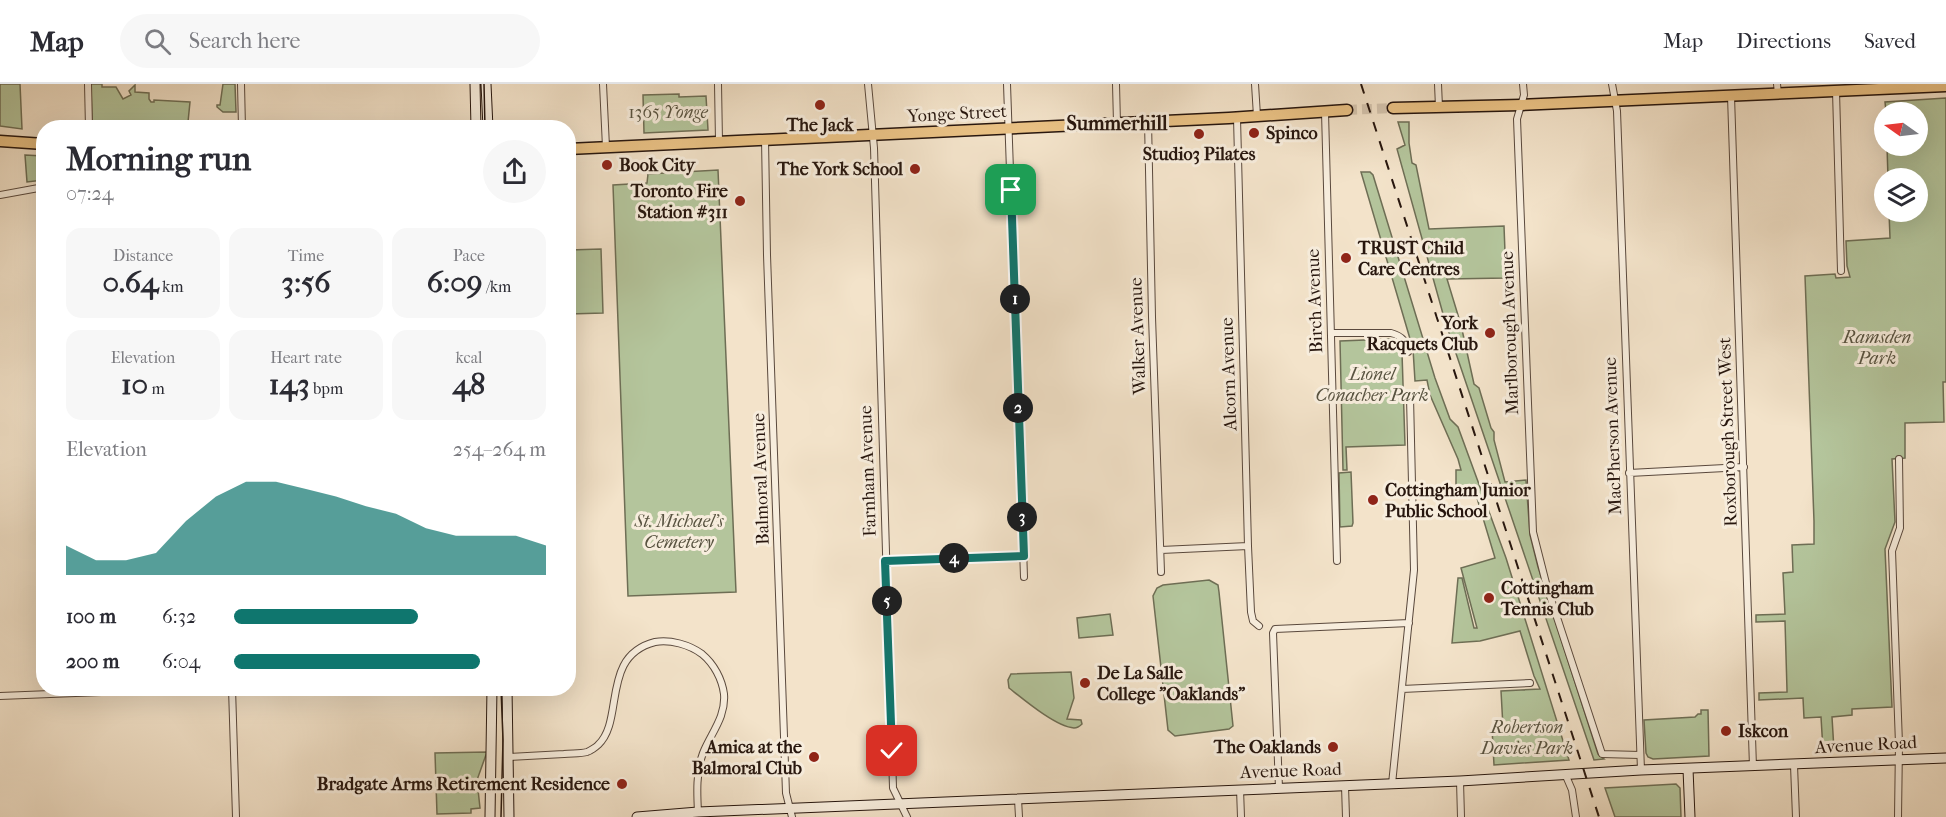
<!DOCTYPE html>
<html lang="en">
<head>
<meta charset="utf-8">
<style>
	:root { --surface:#fff; --page:#f7f7f7; --text:#2b2b33; --muted:#7c7c81; --line:#e1e1e2; --accent:#0f766e }
	body { margin:0; font-family:"IM FELL French Canon",serif; background:var(--page); color:var(--text); height:100vh; display:flex; flex-direction:column; font-size:22px; white-space:nowrap }
	* { box-sizing:border-box; margin:0 }
	p { font-size:20px; color:var(--muted) }
	.icon { flex:none; width:33px; height:33px; fill:none; stroke:currentColor; stroke-width:2; stroke-linecap:round; stroke-linejoin:round }
	.map { position:relative; flex:1; overflow:hidden }
	.details { position:absolute; left:36px; top:36px; width:540px; height:576px; display:flex; flex-direction:column; background:var(--surface); border-radius:24px; box-shadow:0 6px 24px #0002 }
	.details>* { flex:none }
	.needle { width:39px; rotate:284deg }
	.tools { position:absolute; left:1874px; top:18px; display:grid; gap:12px }
	.tools a { display:grid; place-items:center; width:54px; height:54px; border-radius:50%; background:var(--surface); box-shadow:0 6px 24px #0002; font-size:30px }
	.pin { position:absolute; display:grid; place-items:center; width:51px; height:51px; color:#fff; margin:-26px; border-radius:12px; box-shadow:0 3px 9px #0006 }
	.km { position:absolute; width:30px; height:30px; margin:-15px; border-radius:50%; background:#222; color:#fff; font-size:16px; line-height:30px; text-align:center }
	.round { display:grid; place-items:center; flex:none; width:63px; height:63px; border-radius:32px; background:var(--page) }
	.headline { display:flex; align-items:center; justify-content:space-between; height:102px; padding:0 30px }
	h1 { font-size:33px; font-weight:800; line-height:45px }
	.stats { display:grid; grid-template-columns:repeat(3,1fr); gap:9px; height:102px; padding:6px 30px }
	.stats div { display:grid; align-content:center; border-radius:15px; background:var(--page); text-align:center }
	.stats b { font-size:30px; font-weight:800 }
	.stats small { font-size:16px; font-weight:400 }
	.stats p { font-size:16px }
	.chart { height:168px; padding:12px 30px }
	.chart p { display:flex; justify-content:space-between }
	.chart svg { width:100%; height:108px; margin-top:6px; fill:var(--accent); opacity:.7 }
	ul { padding:0 30px; list-style:none; font-size:20px }
	li { display:grid; grid-template-columns:96px 72px 1fr; align-items:center; height:45px }
	li i { height:15px; border-radius:8px; background:var(--accent) }
	header { display:flex; align-items:center; gap:36px; box-sizing:border-box; height:84px; padding:0 30px; background:var(--surface); border-bottom:2px solid var(--line) }
	header strong { font-size:28px }
	nav { display:flex; gap:33px; margin-inline-start:auto; font-size:21px }
	.search { width:420px; height:54px; background:var(--page); display:flex; align-items:center; gap:15px; box-sizing:border-box; padding:0 21px; border-radius:33px; color:var(--muted); font-size:22px }
	.map>svg:first-child { display:block }
	.green { fill:#b4c59c; stroke:#6e6e55; stroke-width:1.5 }
	.lines { fill:none; stroke-linecap:round; stroke-linejoin:round }
	.primary-tunnel { stroke:#d4c4ae; stroke-width:10; stroke-dasharray:10 5; stroke-linecap:butt }
	.street-casing { stroke:#5a493d; stroke-width:8 }
	.secondary-casing { stroke:#27160e; stroke-width:11 }
	.primary-casing { stroke:#27160e; stroke-width:13 }
	.street { stroke:#f7eddd; stroke-width:6 }
	.secondary { stroke:#f7eddd; stroke-width:9 }
	.primary { stroke:#eac285; stroke-width:10 }
	.tram { stroke:#27160e; stroke-width:1.5 }
	.rail { stroke:#27160e; stroke-width:2; stroke-dasharray:10 10; stroke-linecap:butt }
	.route-casing { stroke:#fff; stroke-width:12 }
	.route { stroke:#0f766e; stroke-width:8 }
	.poi-dot { fill:#8f2418; stroke:#f7eddd; stroke-width:2 }
	.labels { text-anchor:middle; dominant-baseline:central; stroke-width:6; stroke-linejoin:round; paint-order:stroke }
	.park-label { font-size:18px; font-style:italic; fill:#585340; stroke:#f7eddd }
	.street-label { font-size:18px; fill:#27160e; stroke:#f7eddd }
	.poi-label { font-size:18px; font-weight:bold; fill:#27160e; stroke:#f7eddd; text-anchor:start }
	.neighbourhood-label { font-size:20px; font-weight:bold; fill:#27160e; stroke:#f7eddd }
</style>
</head>
<body>
<header>
<strong>Map</strong>
<div class="search"><svg class="icon" aria-label="search" viewBox="0 0 24 24"><circle cx="10" cy="10" r="6"/><path d="M15 15l6 6"/></svg>Search here</div>
<nav><a>Map</a><a>Directions</a><a>Saved</a></nav>
</header>
<div class="map">
<svg width="1946" height="733" viewBox="0 0 1946 733">
	<rect width="100%" height="100%" fill="#f3e3ca"/>
	<filter id="stains"><feTurbulence type="fractalNoise" baseFrequency=".00333" numOctaves="4"/><feColorMatrix values="0 0 0 0 .2 0 0 0 0 .09 0 0 0 0 .02 0 0 0 .5 -.17"/></filter>
	<radialGradient id="worn" r=".72"><stop offset=".6" stop-color="#630" stop-opacity="0"/><stop offset="1" stop-color="#630" stop-opacity=".3"/></radialGradient>
	<path class="green" d="M0,0H20L22,45L0,42Z
		M91,0H102V3H116L123,15L131,11L129,7L135,1V8L149,9V15L151,18H154V16L190,18L188,38H184V43H92Z
		M223,0H235L236,28H223L217,23V21H220Z
		M679,10V13L706,12L708,46L644,49L643,11Z
		M1946,14V298H1943L1944,338L1905,339V374L1892,375L1895,438L1885,465L1892,623L1852,625V631L1832,633L1834,666H1823L1821,633L1804,634L1803,614L1759,616V609L1787,608V606L1785,537L1756,538V531L1785,530L1783,489L1793,488L1792,461L1814,460V437L1805,192L1835,190L1836,194L1850,193L1847,182L1846,157L1890,154L1889,128H1917V94H1888L1887,62H1917V28H1886L1885,18Z
		M1398,38H1409V59L1412,79L1416,81L1429,145L1504,142L1506,194L1447,195L1461,241L1474,300L1479,304L1491,344L1494,348V356L1505,398L1526,396L1530,451L1538,483L1598,670L1604,675L1594,676L1445,237L1397,65L1405,61Z
		M25,71L43,72V96L27,98Z
		M718,86L736,508L628,512L613,101L647,99L648,90Z
		M1361,88H1370L1373,91L1435,294L1450,335L1458,343L1506,474L1569,676L1494,681L1492,644L1503,643L1501,607L1540,605L1534,592L1520,547L1480,557L1452,559L1458,494H1462L1474,544H1477L1461,484L1495,474L1474,404L1456,405V386H1461L1458,375L1430,311L1427,296L1415,297L1413,265Z
		M601,165L603,229L569,230V166Z
		M1391,255L1399,260L1402,269L1405,361L1346,363L1347,386H1343L1340,257Z
		M1351,388L1353,439L1352,442L1340,443L1339,389Z
		M1209,496L1218,501L1219,508L1233,642L1229,645L1175,652L1168,646L1153,512L1157,504L1163,501Z
		M1110,530L1113,551L1079,554L1077,534Z
		M1071,588L1074,614L1067,635L1081,636L1082,640C1080,642 1077,644 1074,644C1056,643 1023,615 1009,604L1008,596L1011,590Z
		M1701,626H1708L1709,672L1653,675L1648,673L1646,669L1644,636L1695,633L1698,630H1701Z
		M487,668L477,696L480,724L471,725V729L437,730L435,669Z
		M1676,700L1680,704L1681,733H1615L1605,704Z"/>
	<g class="lines">
		<path class="primary-tunnel" d="M1347,26L1393,24"/>
		<defs>
			<path id="street" d="M88,0L89,44
				M241,0L242,44
				M603,0L606,63
				M718,0L719,57
				M868,0L874,64L893,704L907,733
				M1007,0L1024,493
				M1116,0L1117,39
				M1255,0L1257,32
				M1438,0L1439,23
				M1523,0L1524,11L1517,35L1533,448L1547,503L1602,670L1640,671
				M1612,0L1617,27L1641,686
				M1777,0L1778,10
				M1836,7L1841,187
				M1731,12L1753,683
				M1325,28L1337,477
				M1237,34L1248,462L1251,528L1253,537L1259,542
				M1148,37L1152,233L1161,488
				M765,55L767,171L786,709L792,733
				M0,111L44,103
				M1331,249H1391C1402,252 1406,257 1408,268
				M1629,389L1744,383
				M1161,466L1248,462
				M885,477L1024,472
				M232,604L236,733
				M1402,605L1530,599
				M0,612L202,604
				M509,673C527,672 546,671 564,670C571,669 580,670 587,668C590,667 596,663 598,661C625,636 600,572 655,558C670,555 690,561 702,570C714,580 722,595 724,610C726,633 711,649 703,669C696,688 697,709 698,728
				M1794,681L1796,733
				M1566,692L1572,706L1576,733
				M1460,697L1461,733
				M1392,700L1414,486L1410,313
				M1345,702L1346,733
				M1279,704L1273,549L1275,545L1409,539
				M1240,705L1241,733
				M1018,715L1019,733
				M1898,733L1899,660L1892,467L1900,444L1899,375"/>
			<path id="secondary" d="M475,0L476,44
				M486,0L488,44
				M507,604L509,733
				M1688,685L1690,733
				M490,733L492,604
				M637,733L698,728L1460,697L1641,686L1946,674"/>
			<path id="primary" d="M1393,24L1521,21L1946,2
				M0,57L44,60
				M568,65L1229,34L1347,26"/>
		</defs>
		<use href="#street" class="street-casing"/>
		<use href="#secondary" class="secondary-casing"/>
		<use href="#primary" class="primary-casing"/>
		<use href="#street" class="street"/>
		<use href="#secondary" class="secondary"/>
		<use href="#primary" class="primary"/>
		<path class="tram" d="M484,0L485,44
			M501,733L503,656L501,604"/>
		<path class="rail" d="M1361,0L1599,733"/>
	</g>
	<g class="lines">
		<defs>
			<path id="route" d="M892,667L885,477L1024,472L1011,106"/>
		</defs>
		<use href="#route" class="route-casing"/>
		<use href="#route" class="route"/>
	</g>
	<g class="poi-dot">
		<circle cx="820" cy="21" r="6"/>
		<circle cx="1254" cy="49" r="6"/>
		<circle cx="1199" cy="50" r="6"/>
		<circle cx="607" cy="81" r="6"/>
		<circle cx="915" cy="85" r="6"/>
		<circle cx="740" cy="117" r="6"/>
		<circle cx="1346" cy="174" r="6"/>
		<circle cx="1490" cy="249" r="6"/>
		<circle cx="1373" cy="416" r="6"/>
		<circle cx="1489" cy="514" r="6"/>
		<circle cx="1085" cy="599" r="6"/>
		<circle cx="1726" cy="647" r="6"/>
		<circle cx="1333" cy="663" r="6"/>
		<circle cx="814" cy="673" r="6"/>
		<circle cx="622" cy="700" r="6"/>
	</g>
	<g class="labels">
		<g class="park-label">
			<text x="668" y="28">1365 Yonge</text>
			<text x="1877" y="253">Ramsden<tspan x="1877" dy="21">Park</tspan></text>
			<text x="1372" y="290">Lionel<tspan x="1372" dy="21">Conacher Park</tspan></text>
			<text x="679" y="437">St. Michael's<tspan x="679" dy="21">Cemetery</tspan></text>
			<text x="1527" y="643">Robertson<tspan x="1527" dy="21">Davies Park</tspan></text>
		</g>
		<g class="street-label">
			<text transform="translate(957 30) rotate(-3)">Yonge Street</text>
			<text transform="translate(1315 217) rotate(-92)">Birch Avenue</text>
			<text transform="translate(1510 249) rotate(-92)">Marlborough Avenue</text>
			<text transform="translate(1138 252) rotate(-92)">Walker Avenue</text>
			<text transform="translate(1229 290) rotate(-92)">Alcorn Avenue</text>
			<text transform="translate(1728 348) rotate(-92)">Roxborough Street West</text>
			<text transform="translate(1613 352) rotate(-92)">MacPherson Avenue</text>
			<text transform="translate(868 387) rotate(-92)">Farnham Avenue</text>
			<text transform="translate(761 395) rotate(-92)">Balmoral Avenue</text>
			<text transform="translate(1866 661) rotate(-3)">Avenue Road</text>
			<text transform="translate(1291 687) rotate(-2)">Avenue Road</text>
		</g>
		<g class="poi-label">
			<text x="820" y="41" text-anchor="middle">The Jack</text>
			<text x="1266" y="49">Spinco</text>
			<text x="1199" y="70" text-anchor="middle">Studio3 Pilates</text>
			<text x="619" y="81">Book City</text>
			<text x="903" y="85" text-anchor="end">The York School</text>
			<text x="728" y="107" text-anchor="end">Toronto Fire<tspan x="728" dy="21">Station #311</tspan></text>
			<text x="1358" y="164">TRUST Child<tspan x="1358" dy="21">Care Centres</tspan></text>
			<text x="1478" y="239" text-anchor="end">York<tspan x="1478" dy="21">Racquets Club</tspan></text>
			<text x="1385" y="406">Cottingham Junior<tspan x="1385" dy="21">Public School</tspan></text>
			<text x="1501" y="504">Cottingham<tspan x="1501" dy="21">Tennis Club</tspan></text>
			<text x="1097" y="589">De La Salle<tspan x="1097" dy="21">College "Oaklands"</tspan></text>
			<text x="1738" y="647">Iskcon</text>
			<text x="802" y="663" text-anchor="end">Amica at the<tspan x="802" dy="21">Balmoral Club</tspan></text>
			<text x="1321" y="663" text-anchor="end">The Oaklands</text>
			<text x="610" y="700" text-anchor="end">Bradgate Arms Retirement Residence</text>
		</g>
		<g class="neighbourhood-label">
			<text x="1117" y="39">Summerhill</text>
		</g>
	</g>
	<rect width="100%" height="100%" filter="url(#stains)"/>
	<rect width="100%" height="100%" fill="url(#worn)"/>
</svg>
<div class="tools">
<a><svg class="needle" viewBox="-14 -14 28 28"><path d="M0-13l5 13h-10z" fill="#e53935"/><path d="M0 13l5-13h-10z" fill="#7c7c81"/></svg></a>
<a><svg class="icon" aria-label="layers" viewBox="0 0 24 24"><path d="M12 4l9 5-9 5-9-5zM3 14l9 5 9-5"/></svg></a>
</div>
<div class="pin" style="left:1011px;top:106px;background:#1e9e55"><svg class="icon" aria-label="arrive" viewBox="0 0 24 24"><path d="M6 21V4h12l-3 4 3 4H6"/></svg></div>
<div class="pin" style="left:892px;top:667px;background:#d93025"><svg class="icon" aria-label="check" viewBox="0 0 24 24"><path d="M5 12l5 5 9-10"/></svg></div>
<b class="km" style="left:1015px;top:215px">1</b>
<b class="km" style="left:1018px;top:324px">2</b>
<b class="km" style="left:1022px;top:433px">3</b>
<b class="km" style="left:954px;top:474px">4</b>
<b class="km" style="left:887px;top:517px">5</b>
<section class="details">
<div class="headline"><div><h1>Morning run</h1><p>07:24</p></div><a class="round"><svg class="icon" aria-label="share" viewBox="0 0 24 24"><path d="M12 15V3M7 8l5-5 5 5M5 13v7h14v-7"/></svg></a></div>
<div class="stats">
<div><p>Distance</p><b>0.64<small> km</small></b></div>
<div><p>Time</p><b>3:56</b></div>
<div><p>Pace</p><b>6:09<small> /km</small></b></div>
</div>
<div class="stats">
<div><p>Elevation</p><b>10<small> m</small></b></div>
<div><p>Heart rate</p><b>143<small> bpm</small></b></div>
<div><p>kcal</p><b>48</b></div>
</div>
<div class="chart"><p><span>Elevation</span>254–264 m</p>
<svg viewBox="0 0 160 44" preserveAspectRatio="none"><path d="M0 44V32L10 38L20 38L30 35L40 22L50 12L60 6L70 6L80 9L90 12L100 16L110 19L120 25L130 28L140 28L150 28L160 32V44z"/></svg>
</div>
<ul>
<li><b>100 m</b>6:32<i style="width:59%"></i></li>
<li><b>200 m</b>6:04<i style="width:79%"></i></li>
</ul>
</section>
</div>
</body>
</html>
